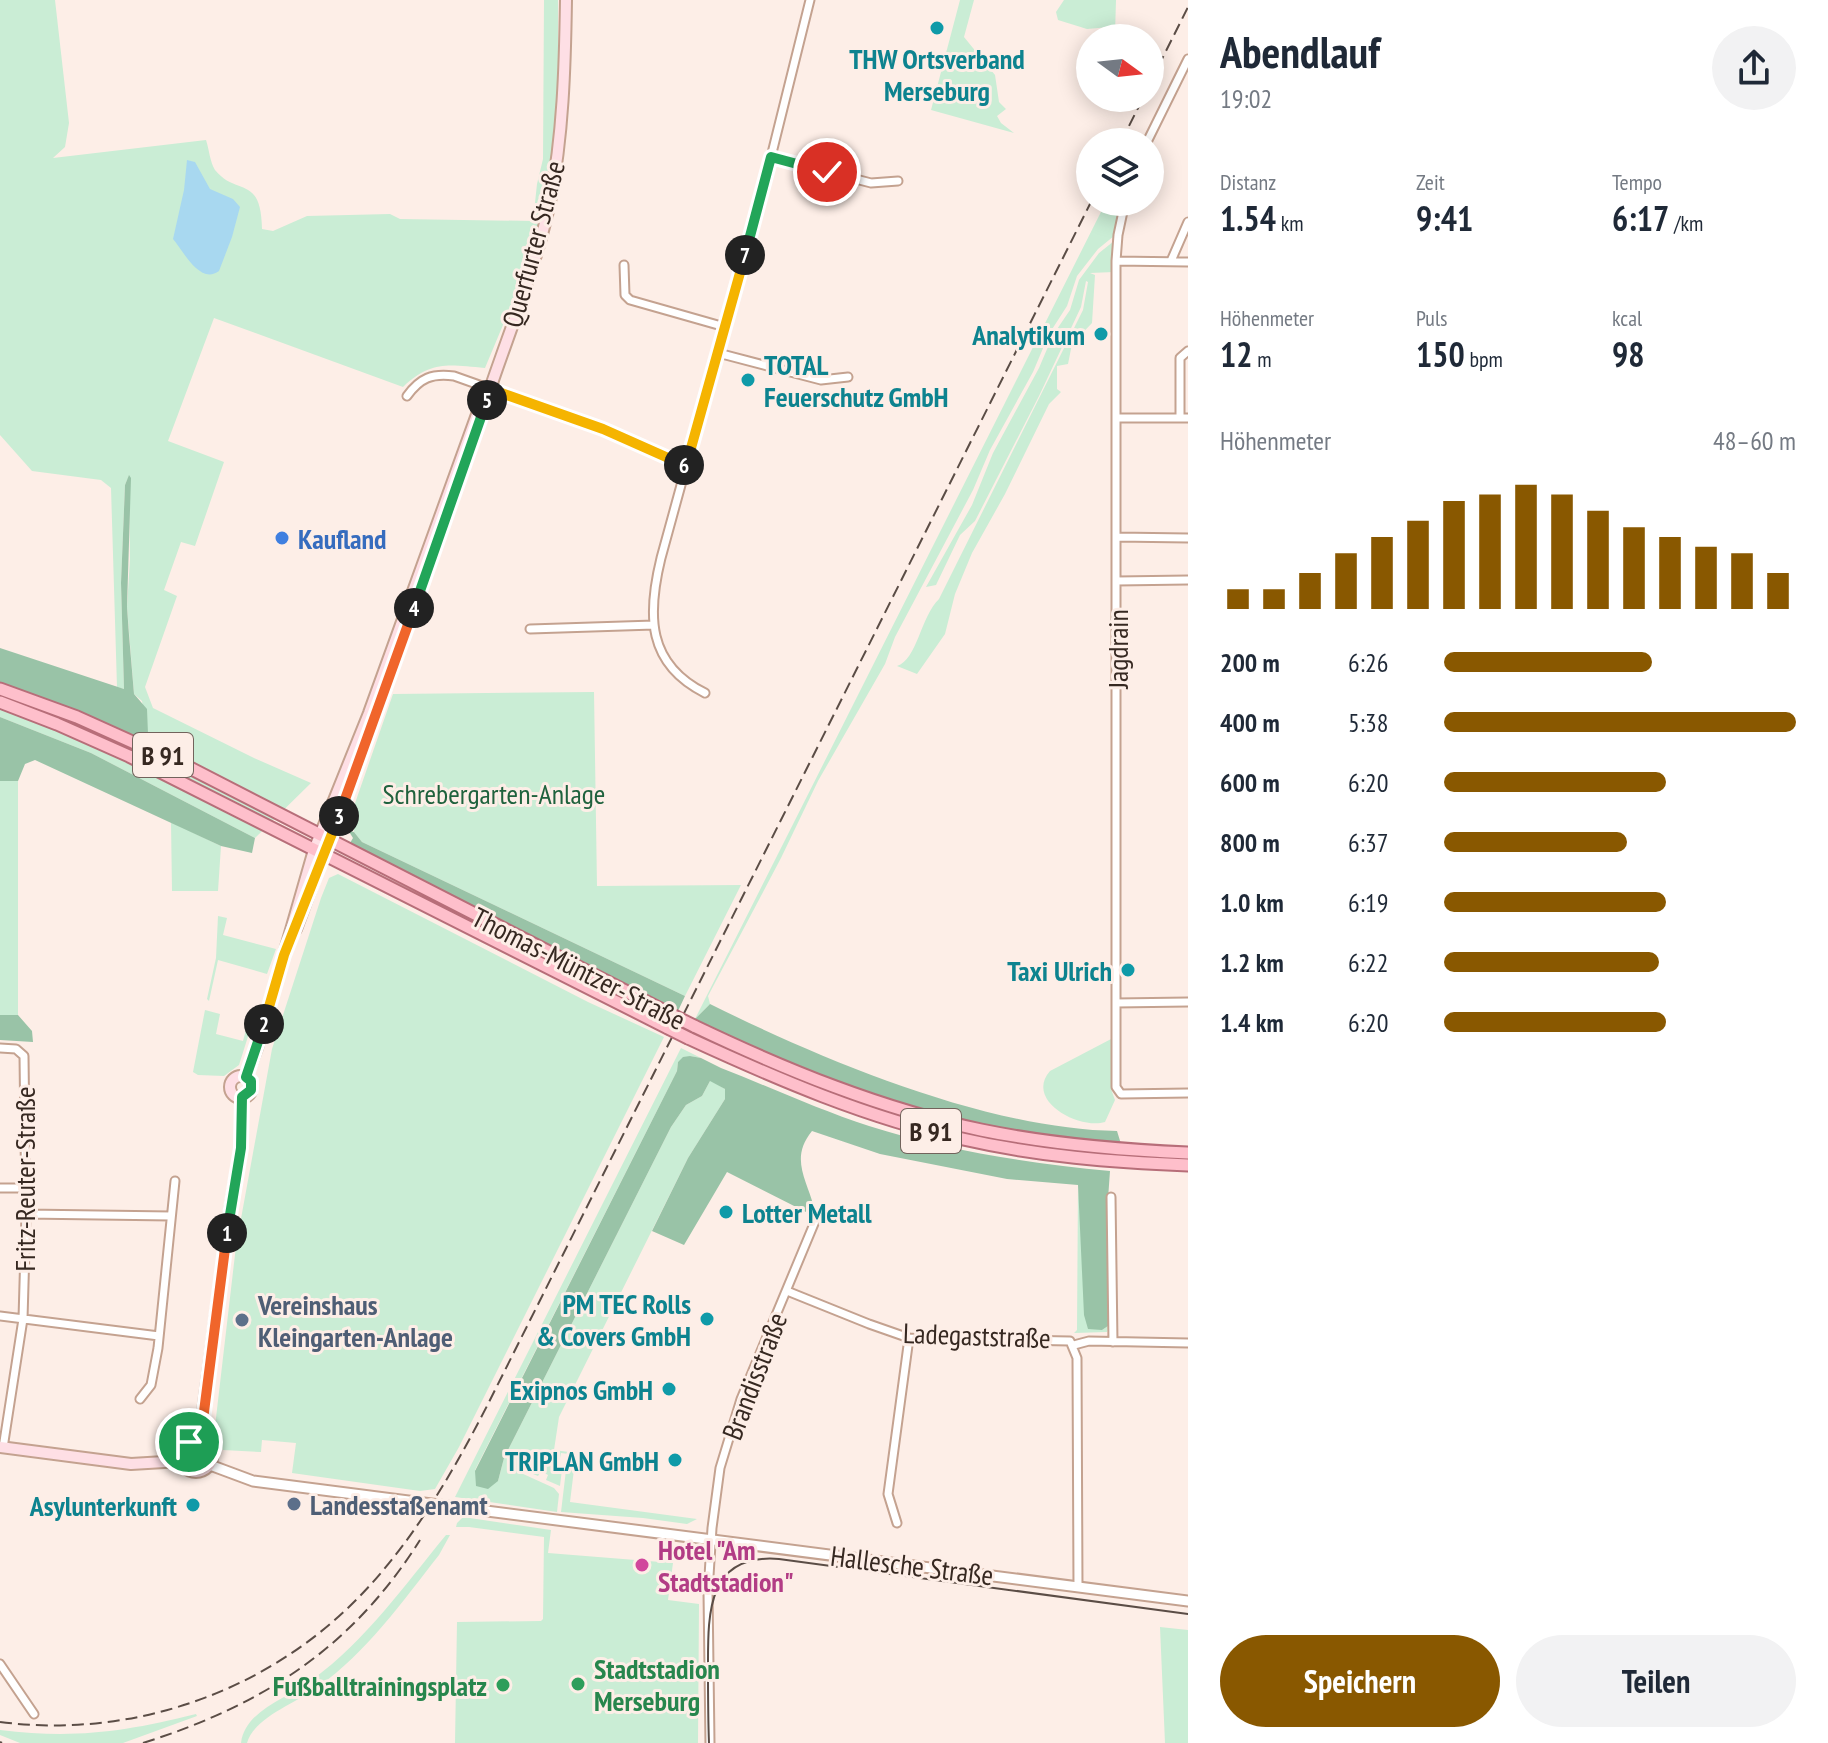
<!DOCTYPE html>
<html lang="de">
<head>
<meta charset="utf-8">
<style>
	:root { --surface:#fff; --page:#f2f2f3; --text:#1f2937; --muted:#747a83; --accent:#895800 }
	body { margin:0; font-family:"PT Sans Narrow",sans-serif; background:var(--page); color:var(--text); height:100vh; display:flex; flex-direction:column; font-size:30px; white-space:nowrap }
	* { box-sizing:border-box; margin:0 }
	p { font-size:26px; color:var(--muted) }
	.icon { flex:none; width:44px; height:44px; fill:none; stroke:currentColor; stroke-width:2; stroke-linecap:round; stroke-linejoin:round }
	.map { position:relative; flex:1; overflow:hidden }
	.drawer { display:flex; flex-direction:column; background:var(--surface); width:640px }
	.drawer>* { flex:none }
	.needle { width:52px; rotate:105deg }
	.fabs { position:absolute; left:1076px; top:24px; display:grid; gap:16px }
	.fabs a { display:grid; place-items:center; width:88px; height:88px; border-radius:50%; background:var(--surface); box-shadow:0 4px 20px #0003; font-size:40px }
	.pin { position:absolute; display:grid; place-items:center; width:68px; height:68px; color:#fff; margin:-34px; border:4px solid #fff; border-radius:50%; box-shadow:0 2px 8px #0007 }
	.km { position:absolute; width:40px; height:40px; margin:-20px; border-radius:50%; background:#222; color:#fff; font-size:22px; line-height:40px; text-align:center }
	.round { display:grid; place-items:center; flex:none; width:84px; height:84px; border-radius:42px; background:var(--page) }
	.summary { display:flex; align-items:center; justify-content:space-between; height:136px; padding:0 32px }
	h1 { font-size:44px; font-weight:700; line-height:60px }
	.metrics { display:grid; grid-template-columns:repeat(3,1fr); gap:12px; height:136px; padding:8px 32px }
	.metrics div { display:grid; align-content:center }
	.metrics b { font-size:34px; font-weight:700 }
	.metrics small { font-size:22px; font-weight:400 }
	.metrics p { font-size:22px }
	.chart { height:224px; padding:16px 32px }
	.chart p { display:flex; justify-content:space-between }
	.chart svg { width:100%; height:144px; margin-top:8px; stroke:var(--accent); stroke-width:6 }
	.cta { display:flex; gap:16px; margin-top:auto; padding:16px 32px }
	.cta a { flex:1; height:92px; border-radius:48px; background:var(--accent); color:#fff; font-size:32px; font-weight:700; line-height:92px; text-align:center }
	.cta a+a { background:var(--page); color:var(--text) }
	ul { padding:0 32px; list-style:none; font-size:26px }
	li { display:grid; grid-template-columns:128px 96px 1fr; align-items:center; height:60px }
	li i { height:20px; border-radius:10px; background:var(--accent) }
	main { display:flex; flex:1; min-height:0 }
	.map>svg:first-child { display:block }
	.green { fill:#caedd5 }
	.forest { fill:#99c3a7 }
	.water { fill:#a8d8f0 }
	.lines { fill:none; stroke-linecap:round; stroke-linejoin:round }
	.minor-casing { stroke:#c4a290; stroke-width:11 }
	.tertiary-casing { stroke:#c4a290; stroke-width:13 }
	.secondary-casing { stroke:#c4a290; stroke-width:14 }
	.primary-casing { stroke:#b76e79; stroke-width:15 }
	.minor { stroke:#fff; stroke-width:7 }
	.tertiary { stroke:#fff; stroke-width:9 }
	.secondary { stroke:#fedfe5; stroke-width:10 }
	.primary { stroke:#febfcb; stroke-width:11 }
	.tram { stroke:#5b4d46; stroke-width:2 }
	.rail { stroke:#5b4d46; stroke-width:2; stroke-dasharray:12 6; stroke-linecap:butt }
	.primary-bridge-casing { stroke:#b76e79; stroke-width:15; stroke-linecap:butt }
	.primary-bridge { stroke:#febfcb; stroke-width:11 }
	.split-1-casing { stroke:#fff; stroke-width:16 }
	.split-2-casing { stroke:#fff; stroke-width:16 }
	.split-3-casing { stroke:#fff; stroke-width:16 }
	.split-4-casing { stroke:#fff; stroke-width:16 }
	.split-5-casing { stroke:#fff; stroke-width:16 }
	.split-6-casing { stroke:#fff; stroke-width:16 }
	.split-7-casing { stroke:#fff; stroke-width:16 }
	.split-8-casing { stroke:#fff; stroke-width:16 }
	.split-1 { stroke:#f0652b; stroke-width:10 }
	.split-2 { stroke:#22a559; stroke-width:10 }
	.split-3 { stroke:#f5b400; stroke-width:10 }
	.split-4 { stroke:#f0652b; stroke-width:10 }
	.split-5 { stroke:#22a559; stroke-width:10 }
	.split-6 { stroke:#f5b400; stroke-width:10 }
	.split-7 { stroke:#f5b400; stroke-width:10 }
	.split-8 { stroke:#22a559; stroke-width:10 }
	.culture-dot { fill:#0f9aa8; stroke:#fdeee7; stroke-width:3 }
	.shop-dot { fill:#3f7fe0; stroke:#fdeee7; stroke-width:3 }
	.service-dot { fill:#5c6f8a; stroke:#fdeee7; stroke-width:3 }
	.hotel-dot { fill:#d1479c; stroke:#fdeee7; stroke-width:3 }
	.leisure-dot { fill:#2e9e5b; stroke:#fdeee7; stroke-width:3 }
	.labels { text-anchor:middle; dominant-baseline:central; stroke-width:6; stroke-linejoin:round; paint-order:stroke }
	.shield { fill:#fdeee7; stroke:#72635c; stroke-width:2 }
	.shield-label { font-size:26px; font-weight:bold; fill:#362821 }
	.culture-label { font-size:28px; font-weight:bold; fill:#0d838f; stroke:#fdeee7; text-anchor:end }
	.street-label { font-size:28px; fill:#362821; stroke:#fdeee7 }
	.shop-label { font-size:28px; font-weight:bold; fill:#366cbe; stroke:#fdeee7; text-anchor:start }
	.park-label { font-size:28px; fill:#1f623d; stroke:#fdeee7 }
	.service-label { font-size:28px; font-weight:bold; fill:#4e5e75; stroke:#fdeee7; text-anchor:start }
	.hotel-label { font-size:28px; font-weight:bold; fill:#b23c85; stroke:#fdeee7; text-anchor:start }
	.leisure-label { font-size:28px; font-weight:bold; fill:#27864d; stroke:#fdeee7; text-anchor:start }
</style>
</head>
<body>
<main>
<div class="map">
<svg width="1188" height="1743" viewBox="0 0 1188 1743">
	<rect width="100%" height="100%" fill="#fdeee7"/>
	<path class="green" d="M0,0H55L69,123L65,147L53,158L206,140C209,149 210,162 215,170C237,197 261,174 262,229L273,231L307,216L390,214L400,219L533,221L537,184L543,159L544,0H558C558,70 560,139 544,207C531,263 507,315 485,368C448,365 432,360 403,387L214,318L168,441L224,462L195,546L181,542L164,590L177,596L145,687L153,708L254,758L311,783L255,838L91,753L0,717V683L143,739L147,734L142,701L134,694L127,607L130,559L129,476L125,485L121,583L124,689L117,687L111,488L101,480L32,471L0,435Z
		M960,0H974L964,37L995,75L999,102L1006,109L997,116L1001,123L1014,133L931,110Z
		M1064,0H1116L1115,34L1110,27L1087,29L1058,20L1056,12Z
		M1106,202H1121L1114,236L1098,249L1077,276L1067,306L1049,334L1033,372L990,450L973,490L895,637L885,664L818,781L781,858L708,996L710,1004L695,1019Z
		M1114,241V272L1090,273L1095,275L1092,323L1072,344L1068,364L1057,366V389L1061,392L1049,404L1005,494L972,553L955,594L945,634L917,674L897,666C917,660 921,616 939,599L1083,310L1088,282L1086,281L1081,307L1039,396L975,521L960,535L936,585L926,587L972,505L993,453L1039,368L1053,335L1070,310L1079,280L1099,253Z
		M594,692L597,886L741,885L685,996L362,842L354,832L353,809L393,694Z
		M0,781H18V1015H0Z
		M171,822L221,846L218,891H172Z
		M338,874L588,1002L664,1037L459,1447L435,1489L420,1491L292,1473L296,1443L262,1440L261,1452L223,1450L214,1435L236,1246L272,1049L321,898L329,878Z
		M218,916L227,918L223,935L276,949L267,974L218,960L209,1001L207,999L216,958Z
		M205,1010L220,1014L216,1034L243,1041L248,1022L251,1027L239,1065L224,1076L198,1075L193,1072Z
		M1113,1038L1111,1089L1115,1100L1105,1122C1080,1130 1024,1101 1050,1071Z
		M681,1048L701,1058L690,1056L678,1062L677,1071L475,1470L498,1481L504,1458L671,1127L686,1105L702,1096L710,1081H713L725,1089V1099L688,1158L559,1417L554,1450L576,1453L570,1502L697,1519L687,1524L643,1518L561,1512L566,1470H571L572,1459L568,1458L569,1454L561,1453L558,1468L562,1469L560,1486L546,1480L548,1475L541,1471L538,1476L533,1474L535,1468L525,1464L521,1473L554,1488L559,1494L557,1512L455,1497Z
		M1078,1184L1082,1242L1102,1330L1108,1326L1107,1332L1074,1333L1077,1330Z
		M463,1517L551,1530L548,1553L673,1563L668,1600L699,1604L698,1743H455L457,1622L541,1621L543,1619L544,1537L469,1527H456L457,1523Z
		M446,1535H450L439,1555C402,1602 367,1652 318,1687C297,1703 254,1717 247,1743H241C245,1710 288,1698 312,1680C366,1640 404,1586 446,1535Z
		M1160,1627L1188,1630V1743H1165Z
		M196,1714L197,1716L123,1743H20L0,1735V1730C74,1739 124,1732 196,1714Z"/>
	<path class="forest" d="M129,475L131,478L127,607L129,635L134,694L147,709L148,734L143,739L0,683V648L124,689L121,583L125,485Z
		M0,717L91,753L255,838L252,853L221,846L35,760L25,764L18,781H0Z
		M348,830L354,832L362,842L685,996L678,1011L518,932L441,889L350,843L353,838Z
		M710,1004C825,1061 988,1129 1117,1131L1121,1144C998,1134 879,1104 766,1056C741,1046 718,1031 695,1019Z
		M0,1015H18L32,1031L33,1042L0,1040Z
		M690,1056L701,1058L721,1068C770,1087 819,1110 869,1126C947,1151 1029,1163 1110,1171L1108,1199V1326L1102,1330L1088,1329L1084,1315L1078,1185L1007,1179L880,1154L812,1131C790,1158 806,1178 814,1207L810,1214L727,1172L684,1245L652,1231L688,1158L725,1099V1089L710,1081L702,1096L686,1105L671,1127L504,1458L498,1481L488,1489L476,1486L475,1471L677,1071L678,1062L683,1057Z"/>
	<path class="water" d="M187,160L195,162L210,189L233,199L240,207L232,237L219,271C200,285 184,252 173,239L184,190Z"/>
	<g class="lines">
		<defs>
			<path id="minor" d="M1147,142L1188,59
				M771,157L871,183L898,181
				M1125,202L1118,235L1116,261V1087L1121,1094L1188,1093
				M1116,261L1188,262
				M1171,261L1188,222
				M624,265L625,295L630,300L725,327
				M718,353L821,380L848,377
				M407,396C420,378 432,373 454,376L603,429L686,466
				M1117,418H1188
				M1180,418V358L1188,351
				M1117,537L1188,538
				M1117,581L1188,580
				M530,629L654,625
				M705,693C647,664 647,615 661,558L771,157L810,0
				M1116,1003L1188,1002
				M0,1048L16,1049L24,1056L26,1214L23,1319L3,1448
				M0,1188H27
				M1111,1197L1113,1342
				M26,1214L171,1216
				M787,1291L869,1324L909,1338L1070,1341L1077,1358L1078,1587
				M0,1316L159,1336
				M1074,1345L1089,1341L1188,1343
				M140,1399L151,1385L158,1348L175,1181
				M897,1523L888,1494L909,1338
				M0,1664L34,1714
				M710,1743L708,1592L712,1528L720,1468L741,1399L816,1219"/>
			<path id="tertiary" d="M210,1465L253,1481L1188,1601"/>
			<path id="secondary" d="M296,929L375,715
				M230 1087a11 11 0 1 1 22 0a11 11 0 1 1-22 0Z
				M246,1077L257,1048L314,850L369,713L479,409L490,389C511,327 536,266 550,202C563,135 565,68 566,0
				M180 1456a16 16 0 1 1 32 0a16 16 0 1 1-32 0Z
				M199,1441L230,1211L241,1148L242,1097
				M0,1447L131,1464L181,1461"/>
			<path id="primary" d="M0,689L77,717L188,767L674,1016
				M0,702L57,724L129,756L668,1028
				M694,1026C786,1070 881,1109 981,1130C1049,1144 1119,1150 1188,1153
				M688,1038C777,1079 867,1118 963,1139C1037,1156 1112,1162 1188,1165"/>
		</defs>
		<use href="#minor" class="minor-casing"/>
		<use href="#tertiary" class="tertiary-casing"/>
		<use href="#secondary" class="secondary-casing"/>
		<use href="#primary" class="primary-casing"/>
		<use href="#minor" class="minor"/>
		<use href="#tertiary" class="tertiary"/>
		<use href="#secondary" class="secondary"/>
		<use href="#primary" class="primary"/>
		<path class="tram" d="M709,1743C708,1718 708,1693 708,1668C708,1615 706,1553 779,1559L1188,1614"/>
		<path class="rail" d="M1150,83L1188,7
			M1121,142L1143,98
			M0,1722C133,1739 267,1692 360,1596C414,1540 453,1472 488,1404L1091,202
			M0,1742L2,1743
			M143,1743C263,1705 352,1648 420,1540"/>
		<defs>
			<path id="primary-bridge" d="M674,1016L694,1026
				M668,1028L688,1038"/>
		</defs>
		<use href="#primary-bridge" class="primary-bridge-casing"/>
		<use href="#primary-bridge" class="primary-bridge"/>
	</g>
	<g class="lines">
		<defs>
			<path id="split-1" d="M189,1442L199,1441L201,1435L227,1233"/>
			<path id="split-2" d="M227,1233L241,1148L242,1097L251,1090V1081L246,1077L264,1024"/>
			<path id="split-3" d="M264,1024L284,955L339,816"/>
			<path id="split-4" d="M339,816L414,608"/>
			<path id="split-5" d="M414,608L487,400"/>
			<path id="split-6" d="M487,400L490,389L603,429L684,465"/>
			<path id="split-7" d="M684,465L686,466L691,448L745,255"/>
			<path id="split-8" d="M745,255L771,157L827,172"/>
		</defs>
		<use href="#split-1" class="split-1-casing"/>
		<use href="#split-2" class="split-2-casing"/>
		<use href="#split-3" class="split-3-casing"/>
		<use href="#split-4" class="split-4-casing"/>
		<use href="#split-5" class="split-5-casing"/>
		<use href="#split-6" class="split-6-casing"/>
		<use href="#split-7" class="split-7-casing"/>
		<use href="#split-8" class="split-8-casing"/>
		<use href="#split-1" class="split-1"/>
		<use href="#split-2" class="split-2"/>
		<use href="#split-3" class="split-3"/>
		<use href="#split-4" class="split-4"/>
		<use href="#split-5" class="split-5"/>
		<use href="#split-6" class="split-6"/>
		<use href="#split-7" class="split-7"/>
		<use href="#split-8" class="split-8"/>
	</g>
	<g class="culture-dot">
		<circle cx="937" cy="28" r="8"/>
		<circle cx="1101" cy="334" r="8"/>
		<circle cx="748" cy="380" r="8"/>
		<circle cx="1128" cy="970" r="8"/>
		<circle cx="726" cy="1212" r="8"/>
		<circle cx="707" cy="1319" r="8"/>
		<circle cx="669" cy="1389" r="8"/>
		<circle cx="675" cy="1460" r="8"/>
		<circle cx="193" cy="1505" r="8"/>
	</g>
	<circle class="shop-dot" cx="282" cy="538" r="8"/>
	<g class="service-dot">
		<circle cx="242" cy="1320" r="8"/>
		<circle cx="294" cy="1504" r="8"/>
	</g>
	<circle class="hotel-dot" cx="642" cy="1565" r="8"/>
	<g class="leisure-dot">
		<circle cx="578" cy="1684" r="8"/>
		<circle cx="503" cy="1685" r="8"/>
	</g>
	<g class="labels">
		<g class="shield">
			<rect x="133" y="733" width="60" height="44" rx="6"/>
			<rect x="901" y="1109" width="60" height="44" rx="6"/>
		</g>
		<g class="shield-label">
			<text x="163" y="755">B 91</text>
			<text x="931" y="1131">B 91</text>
		</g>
		<g class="culture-label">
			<text x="937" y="58" text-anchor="middle">THW Ortsverband<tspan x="937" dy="32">Merseburg</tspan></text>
			<text x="1085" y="334">Analytikum</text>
			<text x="764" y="364" text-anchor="start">TOTAL<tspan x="764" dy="32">Feuerschutz GmbH</tspan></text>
			<text x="1112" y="970">Taxi Ulrich</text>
			<text x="742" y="1212" text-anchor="start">Lotter Metall</text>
			<text x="691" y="1303">PM TEC Rolls<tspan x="691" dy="32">&amp; Covers GmbH</tspan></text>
			<text x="653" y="1389">Exipnos GmbH</text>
			<text x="659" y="1460">TRIPLAN GmbH</text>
			<text x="177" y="1505">Asylunterkunft</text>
		</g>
		<g class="street-label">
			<text transform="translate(533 244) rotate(-75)">Querfurter Straße</text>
			<text transform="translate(1117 649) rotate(-90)">Jagdrain</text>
			<text transform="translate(579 968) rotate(27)">Thomas-Müntzer-Straße</text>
			<text transform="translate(24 1179) rotate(-90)">Fritz-Reuter-Straße</text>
			<text transform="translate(977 1335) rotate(2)">Ladegaststraße</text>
			<text transform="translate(754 1376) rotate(-69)">Brandisstraße</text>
			<text transform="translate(912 1565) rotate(7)">Hallesche Straße</text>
		</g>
		<g class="shop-label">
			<text x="298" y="538">Kaufland</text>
		</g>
		<g class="park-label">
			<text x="494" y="793">Schrebergarten-Anlage</text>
		</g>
		<g class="service-label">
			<text x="258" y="1304">Vereinshaus<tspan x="258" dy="32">Kleingarten-Anlage</tspan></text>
			<text x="310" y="1504">Landesstaßenamt</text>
		</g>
		<g class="hotel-label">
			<text x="658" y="1549">Hotel "Am<tspan x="658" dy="32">Stadtstadion"</tspan></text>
		</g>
		<g class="leisure-label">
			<text x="594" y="1668">Stadtstadion<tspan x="594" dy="32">Merseburg</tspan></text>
			<text x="487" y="1685" text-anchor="end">Fußballtrainingsplatz</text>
		</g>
	</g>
</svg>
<div class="fabs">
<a><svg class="needle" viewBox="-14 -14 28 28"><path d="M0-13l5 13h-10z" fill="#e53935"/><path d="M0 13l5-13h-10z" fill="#747a83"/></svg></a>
<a><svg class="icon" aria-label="layers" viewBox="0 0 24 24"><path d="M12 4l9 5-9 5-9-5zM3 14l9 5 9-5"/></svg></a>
</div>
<div class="pin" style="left:189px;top:1442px;background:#1e9e55"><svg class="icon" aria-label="arrive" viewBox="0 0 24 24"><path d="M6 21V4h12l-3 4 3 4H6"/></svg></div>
<div class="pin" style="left:827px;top:172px;background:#d93025"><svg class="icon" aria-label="check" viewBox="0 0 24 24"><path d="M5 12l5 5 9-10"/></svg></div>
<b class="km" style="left:227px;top:1233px">1</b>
<b class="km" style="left:264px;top:1024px">2</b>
<b class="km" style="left:339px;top:816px">3</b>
<b class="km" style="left:414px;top:608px">4</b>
<b class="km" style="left:487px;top:400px">5</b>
<b class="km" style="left:684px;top:465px">6</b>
<b class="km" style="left:745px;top:255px">7</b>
</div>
<section class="drawer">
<div class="summary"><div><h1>Abendlauf</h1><p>19:02</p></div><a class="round"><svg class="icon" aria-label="share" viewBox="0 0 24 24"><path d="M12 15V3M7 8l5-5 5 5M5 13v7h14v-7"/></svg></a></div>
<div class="metrics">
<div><p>Distanz</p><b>1.54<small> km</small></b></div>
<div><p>Zeit</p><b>9:41</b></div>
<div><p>Tempo</p><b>6:17<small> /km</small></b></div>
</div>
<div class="metrics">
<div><p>Höhenmeter</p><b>12<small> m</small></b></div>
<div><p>Puls</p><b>150<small> bpm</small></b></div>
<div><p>kcal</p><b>98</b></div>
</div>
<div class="chart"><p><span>Höhenmeter</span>48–60 m</p>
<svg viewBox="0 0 160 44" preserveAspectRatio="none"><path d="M5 44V38M15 44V38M25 44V33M35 44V27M45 44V22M55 44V17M65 44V11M75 44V9M85 44V6M95 44V9M105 44V14M115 44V19M125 44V22M135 44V25M145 44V27M155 44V33"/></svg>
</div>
<ul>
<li><b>200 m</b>6:26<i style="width:59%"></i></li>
<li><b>400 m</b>5:38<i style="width:100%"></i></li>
<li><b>600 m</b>6:20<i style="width:63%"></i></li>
<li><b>800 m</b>6:37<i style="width:52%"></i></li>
<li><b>1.0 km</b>6:19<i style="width:63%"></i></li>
<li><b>1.2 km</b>6:22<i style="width:61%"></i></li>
<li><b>1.4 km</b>6:20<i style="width:63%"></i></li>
</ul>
<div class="cta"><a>Speichern</a><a>Teilen</a></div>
</section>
</main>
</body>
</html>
